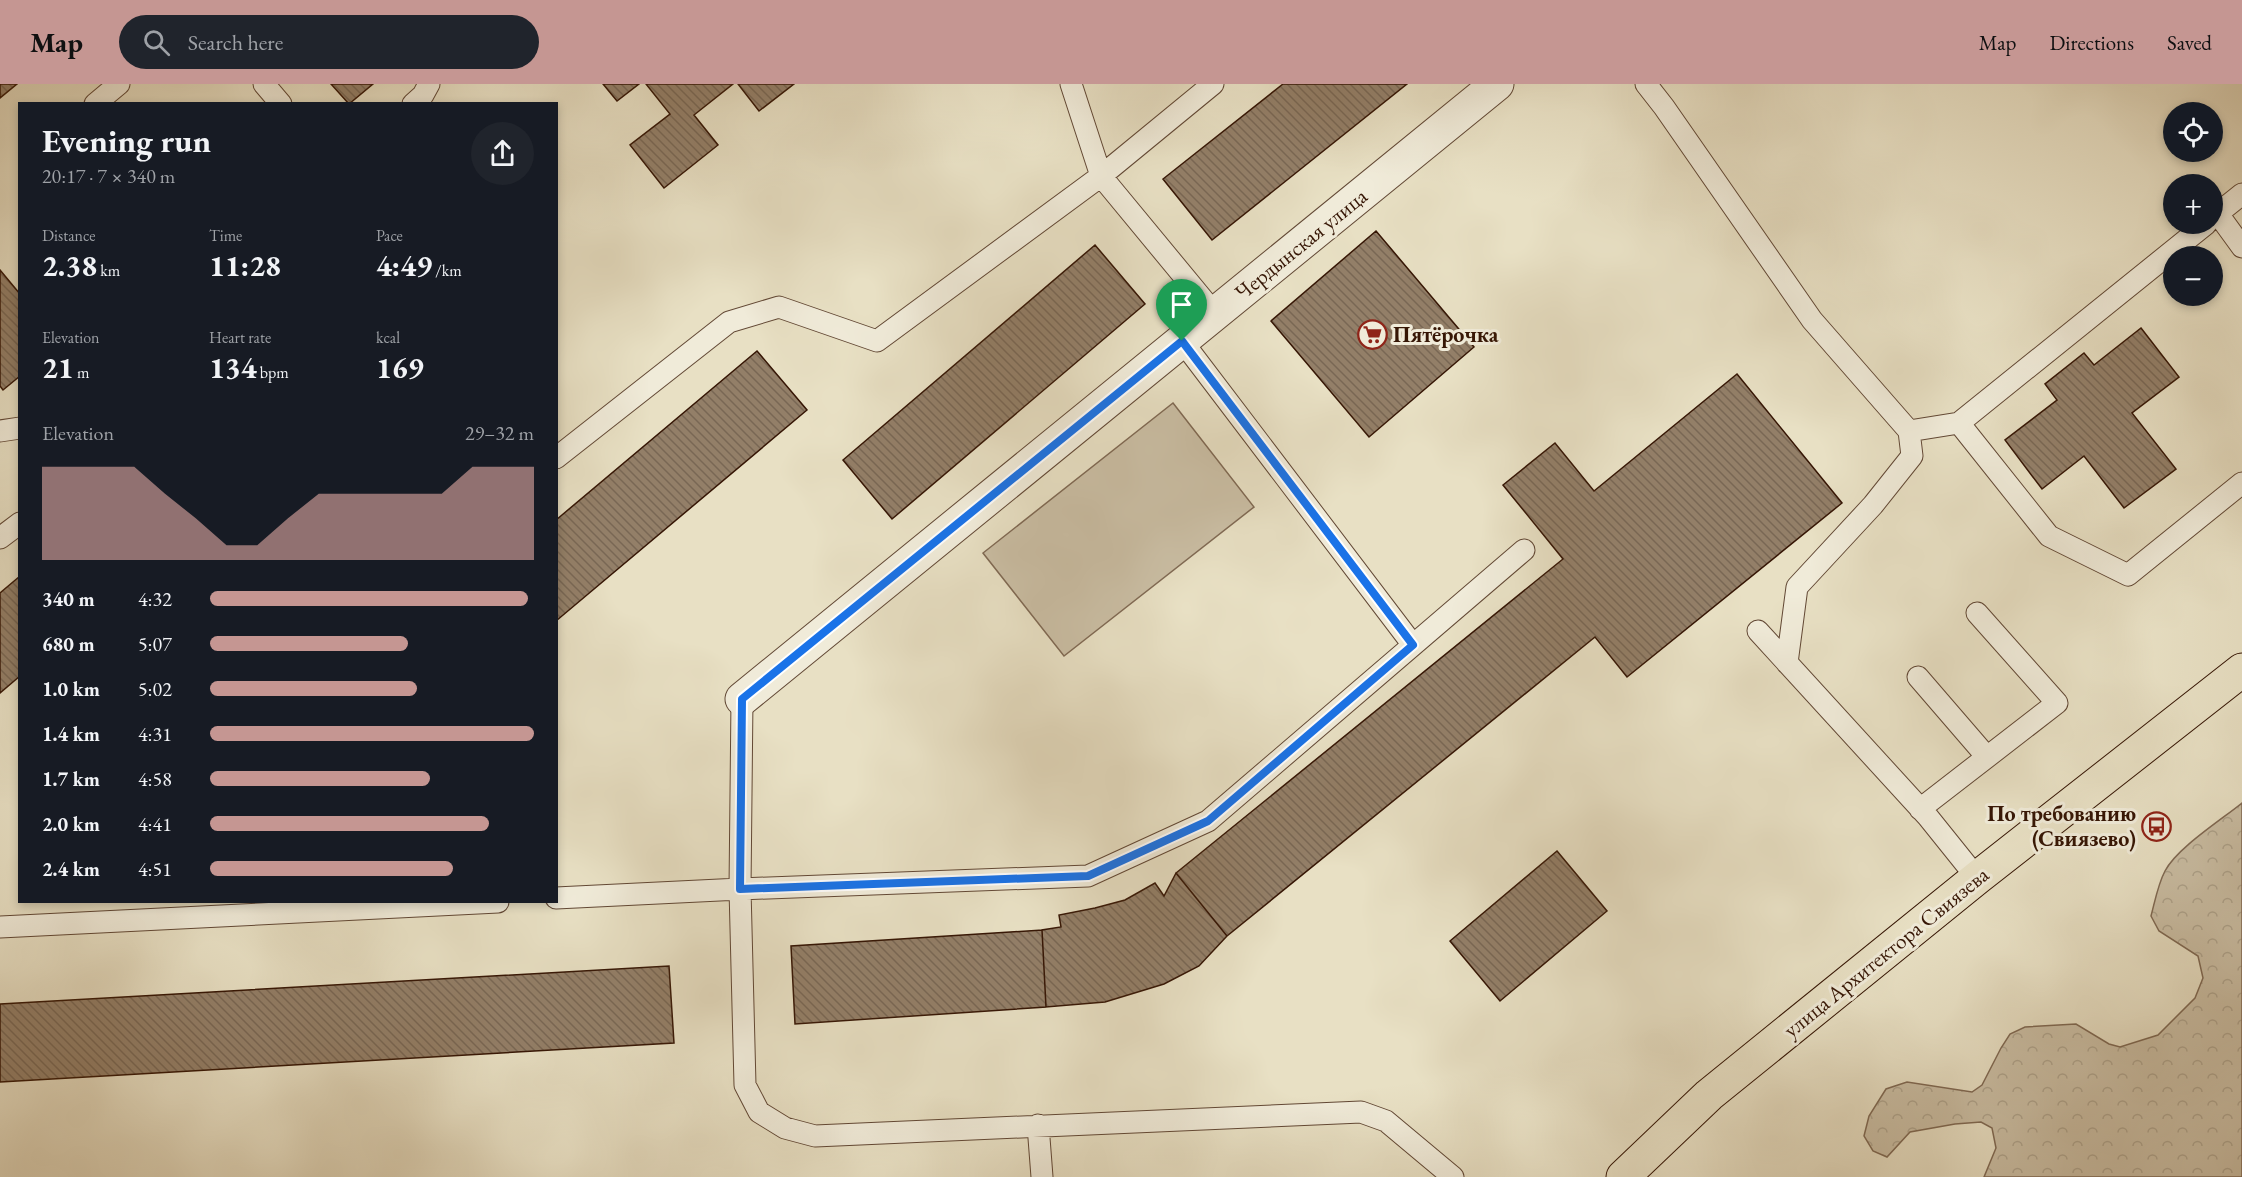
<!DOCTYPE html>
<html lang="en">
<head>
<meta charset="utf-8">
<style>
	:root { --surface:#171b24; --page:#20242c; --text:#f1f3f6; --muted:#9ea1a6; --accent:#c59692 }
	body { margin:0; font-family:"EB Garamond",serif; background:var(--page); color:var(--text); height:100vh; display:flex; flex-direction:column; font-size:22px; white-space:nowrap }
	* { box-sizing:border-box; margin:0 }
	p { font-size:20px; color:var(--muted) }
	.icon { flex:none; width:33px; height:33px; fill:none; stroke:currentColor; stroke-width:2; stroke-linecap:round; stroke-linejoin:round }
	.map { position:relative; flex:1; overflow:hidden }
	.drawer { position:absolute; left:18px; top:18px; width:540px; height:801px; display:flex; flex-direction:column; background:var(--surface); border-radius:0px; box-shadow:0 3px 9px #0003 }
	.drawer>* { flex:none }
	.fabs { position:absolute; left:2163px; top:18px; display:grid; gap:12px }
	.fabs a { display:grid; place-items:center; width:60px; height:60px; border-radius:50%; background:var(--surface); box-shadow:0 3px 9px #0003; font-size:30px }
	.pin { position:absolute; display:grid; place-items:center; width:51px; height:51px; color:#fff; margin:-62px -26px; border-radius:50% 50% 50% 0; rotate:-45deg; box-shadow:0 0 6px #0007 }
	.pin .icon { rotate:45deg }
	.round { display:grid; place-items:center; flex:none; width:63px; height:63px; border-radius:32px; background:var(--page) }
	.head { display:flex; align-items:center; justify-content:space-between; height:102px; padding:0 24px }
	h1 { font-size:33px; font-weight:700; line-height:45px }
	.metrics { display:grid; grid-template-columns:repeat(3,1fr); gap:9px; height:102px; padding:6px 24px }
	.metrics div { display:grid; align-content:center }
	.metrics b { font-size:30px; font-weight:700 }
	.metrics small { font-size:16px; font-weight:400 }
	.metrics p { font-size:16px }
	.chart { height:168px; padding:12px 24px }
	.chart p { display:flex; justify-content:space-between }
	.chart svg { width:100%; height:108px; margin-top:6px; fill:var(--accent); opacity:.7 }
	ul { padding:0 24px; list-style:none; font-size:20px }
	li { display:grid; grid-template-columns:96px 72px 1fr; align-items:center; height:45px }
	li i { height:15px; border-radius:8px; background:var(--accent) }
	header { display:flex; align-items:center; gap:36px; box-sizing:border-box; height:84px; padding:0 30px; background:var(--accent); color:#111 }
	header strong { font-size:28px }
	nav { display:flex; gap:33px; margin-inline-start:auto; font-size:21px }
	.search { width:420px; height:54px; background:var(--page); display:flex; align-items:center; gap:15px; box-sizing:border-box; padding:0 21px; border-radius:33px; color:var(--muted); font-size:22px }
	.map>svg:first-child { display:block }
	.forest { fill:url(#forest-crowns); stroke:#806a54; stroke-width:1.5 }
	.garden { fill:#cabea4; stroke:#806a54; stroke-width:1.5 }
	.building { fill:url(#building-back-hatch); stroke:#361605; stroke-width:1.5 }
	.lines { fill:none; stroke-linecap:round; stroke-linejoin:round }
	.service-casing { stroke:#624835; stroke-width:23 }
	.minor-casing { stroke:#624835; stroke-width:35 }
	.primary-casing { stroke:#361605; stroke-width:35 }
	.service { stroke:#f0ebd9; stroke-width:21 }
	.minor { stroke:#f0ebd9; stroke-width:33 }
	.primary { stroke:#e8e0c4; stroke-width:33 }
	.route-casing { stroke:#fff; stroke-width:12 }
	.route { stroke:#1a73e8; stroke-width:8 }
	.labels { text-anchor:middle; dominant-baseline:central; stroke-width:6; stroke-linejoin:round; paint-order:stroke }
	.street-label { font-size:22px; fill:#361605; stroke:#f0ebd9 }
	.poi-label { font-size:22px; font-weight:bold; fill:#361605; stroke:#f0ebd9; text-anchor:start }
</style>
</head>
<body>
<header>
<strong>Map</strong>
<div class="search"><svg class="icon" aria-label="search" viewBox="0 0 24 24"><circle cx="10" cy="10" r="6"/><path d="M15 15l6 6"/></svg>Search here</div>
<nav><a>Map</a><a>Directions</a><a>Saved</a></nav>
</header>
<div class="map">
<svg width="2242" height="1093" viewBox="0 0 2242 1093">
	<defs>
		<pattern id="forest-crowns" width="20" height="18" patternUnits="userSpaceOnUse" patternTransform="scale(1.5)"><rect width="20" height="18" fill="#cabea4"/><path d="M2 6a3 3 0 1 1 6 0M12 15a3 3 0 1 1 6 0" fill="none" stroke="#aea38c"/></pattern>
		<pattern id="building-back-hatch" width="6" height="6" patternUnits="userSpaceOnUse" patternTransform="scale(1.5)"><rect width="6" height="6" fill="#937f68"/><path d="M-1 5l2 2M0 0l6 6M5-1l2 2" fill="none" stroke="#796754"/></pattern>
	</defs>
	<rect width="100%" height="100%" fill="#e8e0c4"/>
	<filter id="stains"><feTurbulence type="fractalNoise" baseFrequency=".00333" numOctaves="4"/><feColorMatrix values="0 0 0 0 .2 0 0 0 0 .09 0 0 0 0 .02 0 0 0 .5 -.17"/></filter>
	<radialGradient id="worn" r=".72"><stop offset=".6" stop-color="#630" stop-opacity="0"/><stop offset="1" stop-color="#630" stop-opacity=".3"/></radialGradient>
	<path class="forest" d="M2242,719V1093H1984L1996,1064L1992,1044L1981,1038L1955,1040L1910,1048L1887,1073L1873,1067L1864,1052L1869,1032L1886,1005L1907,998L1972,1008L1982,1001L2001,964L2010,950L2025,943L2076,940L2109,960L2120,963L2158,951L2195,914L2203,894L2198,872L2159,847L2151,832C2155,817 2158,800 2165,787C2177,764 2221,736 2242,719Z"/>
	<path class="garden" d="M1173,319L1254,423L1064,572L983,469Z"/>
	<path class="building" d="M0,0H17L0,14Z
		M331,0H373L349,20Z
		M603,0H639L617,17Z
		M646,0H733L694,31L718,61L664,104L630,61L670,30Z
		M738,0H794L759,27Z
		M1283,0H1407L1212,156L1163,95Z
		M1376,147L1474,263L1369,353L1271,237Z
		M1095,161L1145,220L892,435L843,376Z
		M0,186L20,210V292L3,306L0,302Z
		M2141,244L2179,293L2132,329L2176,385L2124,424L2084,372L2042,405L2005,356L2057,316L2045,300L2084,269L2094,281Z
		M757,267L807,326L556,537V436Z
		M1737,290L1842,419L1627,593L1595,553L1227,852L1176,789L1563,475L1503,401L1555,359L1594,407Z
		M20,492V592L0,609V509Z
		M1557,767L1607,827L1500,917L1450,857Z
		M1176,789L1227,852L1199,882L1164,900L1105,918L1046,923L1042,846L1061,843L1059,831L1095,824L1125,816L1155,799L1164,812Z
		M1042,846L1046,923L795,940L791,862Z
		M669,882L674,959L0,998V920Z"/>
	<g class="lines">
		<defs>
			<path id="service" d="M264,0L281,20
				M1071,0L1101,92L1215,230
				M1646,0L1664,23L1812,236L1909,347L1959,339L2206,140
				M95,20L119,0
				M413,20L423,11L429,0
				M2218,130L2242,163
				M2212,134L2242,110
				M1182,257L1413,561
				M1959,339L2049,452L2128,491L2242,399
				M0,347L20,344
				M556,374L729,238L779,223L877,257L1101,92L1213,0
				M0,454L20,439
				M1758,547L1928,733L1977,794
				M1787,579L1797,503L1873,421L1912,372L1909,347
				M1918,593L1987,673
				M742,615L740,805L745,1001L759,1028L785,1044L815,1052L1361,1028L1386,1037L1453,1093
				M1920,725L2057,619L1977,529
				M556,814L740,805L1088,792L1208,737L1524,466
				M0,843L498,818
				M1038,1041L1042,1093"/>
			<path id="minor" d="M742,615L1497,0"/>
			<path id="primary" d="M1623,1093L1709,1011L1977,794L2242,586"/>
		</defs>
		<use href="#service" class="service-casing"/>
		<use href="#minor" class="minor-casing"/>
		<use href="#primary" class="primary-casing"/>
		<use href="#service" class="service"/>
		<use href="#minor" class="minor"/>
		<use href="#primary" class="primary"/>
	</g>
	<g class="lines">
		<defs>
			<path id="route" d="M1182,257L1413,561L1208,737L1088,792L740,805L742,615Z"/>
		</defs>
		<use href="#route" class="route-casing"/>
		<use href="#route" class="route"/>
	</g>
	<defs>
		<symbol id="supermarket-ring" viewBox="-11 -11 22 22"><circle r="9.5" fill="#f0ebd9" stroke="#8f2418" stroke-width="1.5"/><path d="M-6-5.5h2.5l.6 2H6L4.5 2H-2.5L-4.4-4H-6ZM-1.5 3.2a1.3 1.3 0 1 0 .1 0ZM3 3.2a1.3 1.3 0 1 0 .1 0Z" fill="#8f2418"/></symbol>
		<symbol id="bus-ring" viewBox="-11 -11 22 22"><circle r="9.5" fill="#f0ebd9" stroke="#8f2418" stroke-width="1.5"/><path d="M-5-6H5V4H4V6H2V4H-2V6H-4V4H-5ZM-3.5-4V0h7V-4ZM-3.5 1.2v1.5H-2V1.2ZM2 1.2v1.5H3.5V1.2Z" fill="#8f2418"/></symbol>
	</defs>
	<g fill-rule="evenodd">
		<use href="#supermarket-ring" x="1356" y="234" width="33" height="33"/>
		<use href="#bus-ring" x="2140" y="726" width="33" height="33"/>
	</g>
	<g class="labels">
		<g class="street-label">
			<text transform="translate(1301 160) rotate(-39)">Чердынская улица</text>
			<text transform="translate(1886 868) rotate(-39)">улица Архитектора Свиязева</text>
		</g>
		<g class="poi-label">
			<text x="1393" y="250">Пятёрочка</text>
			<text x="2136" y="729" text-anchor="end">По требованию<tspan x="2136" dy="25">(Свиязево)</tspan></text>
		</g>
	</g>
	<rect width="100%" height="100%" filter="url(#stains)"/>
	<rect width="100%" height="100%" fill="url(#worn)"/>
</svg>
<div class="fabs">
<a><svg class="icon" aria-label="locate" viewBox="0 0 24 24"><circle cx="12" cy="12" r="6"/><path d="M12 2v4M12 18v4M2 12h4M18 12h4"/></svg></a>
<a>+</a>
<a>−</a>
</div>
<div class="pin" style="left:1182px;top:257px;background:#1e9e55"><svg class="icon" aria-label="arrive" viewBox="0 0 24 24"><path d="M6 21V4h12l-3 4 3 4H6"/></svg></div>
<section class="drawer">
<div class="head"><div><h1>Evening run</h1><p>20:17 · 7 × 340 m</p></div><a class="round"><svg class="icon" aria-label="share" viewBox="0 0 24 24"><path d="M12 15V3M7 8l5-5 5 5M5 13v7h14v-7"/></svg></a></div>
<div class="metrics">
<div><p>Distance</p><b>2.38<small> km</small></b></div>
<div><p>Time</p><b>11:28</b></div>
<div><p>Pace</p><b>4:49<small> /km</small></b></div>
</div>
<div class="metrics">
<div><p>Elevation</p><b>21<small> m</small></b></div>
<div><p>Heart rate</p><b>134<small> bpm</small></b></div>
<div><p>kcal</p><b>169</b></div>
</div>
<div class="chart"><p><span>Elevation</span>29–32 m</p>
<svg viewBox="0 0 160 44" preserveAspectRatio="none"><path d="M0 44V6L10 6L20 6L30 6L40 17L50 27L60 38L70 38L80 27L90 17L100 17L110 17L120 17L130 17L140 6L150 6L160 6V44z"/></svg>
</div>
<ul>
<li><b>340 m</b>4:32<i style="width:98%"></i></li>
<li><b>680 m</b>5:07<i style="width:61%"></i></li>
<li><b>1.0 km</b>5:02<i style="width:64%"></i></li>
<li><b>1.4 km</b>4:31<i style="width:100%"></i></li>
<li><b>1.7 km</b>4:58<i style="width:68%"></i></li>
<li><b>2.0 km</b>4:41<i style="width:86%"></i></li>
<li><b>2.4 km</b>4:51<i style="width:75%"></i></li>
</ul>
</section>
</div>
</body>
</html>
